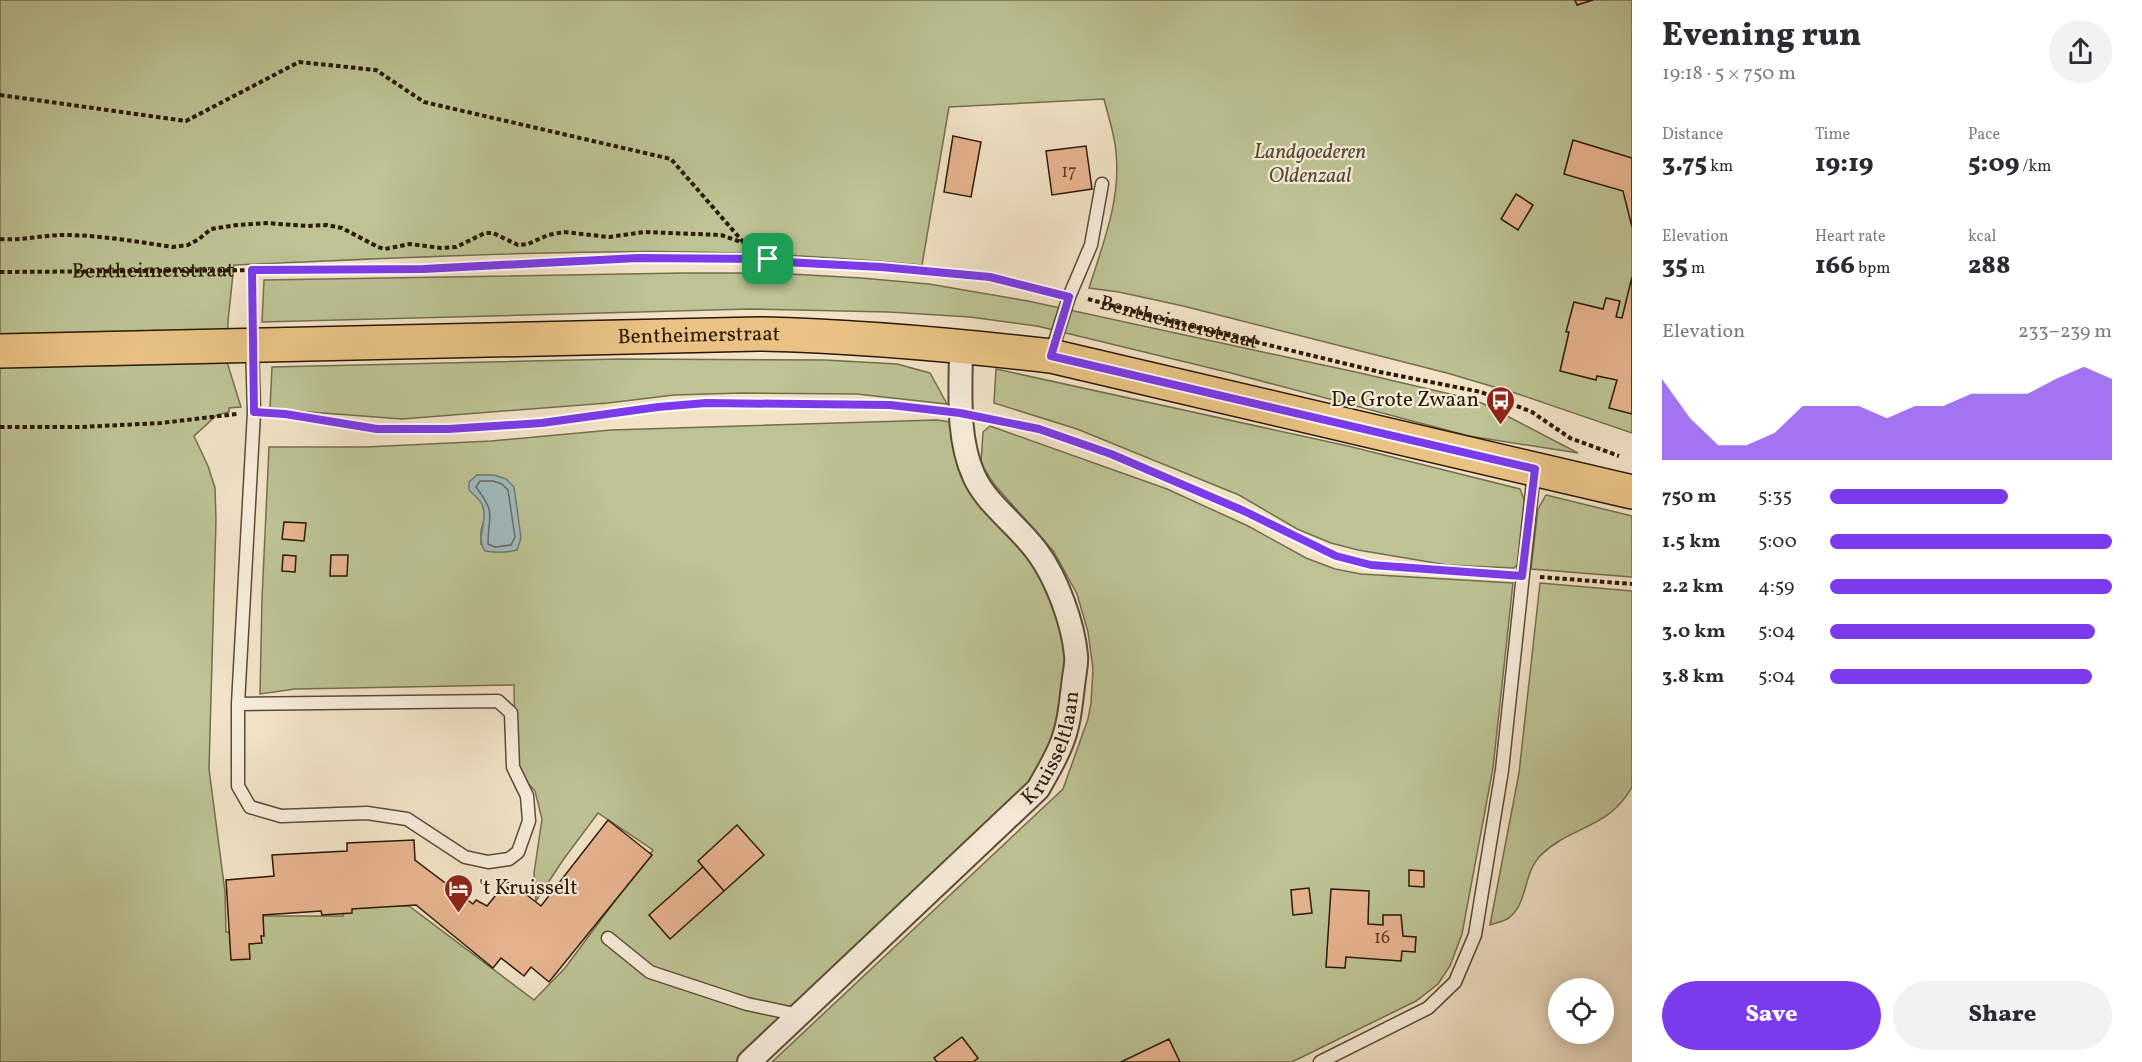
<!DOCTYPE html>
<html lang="en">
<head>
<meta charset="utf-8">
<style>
	:root { --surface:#fff; --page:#f2f2f3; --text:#2b2b33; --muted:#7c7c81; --accent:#7c3aed }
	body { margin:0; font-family:Vollkorn,serif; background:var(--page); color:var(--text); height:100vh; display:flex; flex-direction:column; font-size:22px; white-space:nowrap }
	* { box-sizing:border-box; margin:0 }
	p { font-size:20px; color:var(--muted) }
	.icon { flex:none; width:33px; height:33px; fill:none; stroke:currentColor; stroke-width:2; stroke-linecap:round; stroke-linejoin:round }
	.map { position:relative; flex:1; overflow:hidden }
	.side { display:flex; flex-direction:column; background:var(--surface); width:510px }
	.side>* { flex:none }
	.buttons { position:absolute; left:1548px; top:978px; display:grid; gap:12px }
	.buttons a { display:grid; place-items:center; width:66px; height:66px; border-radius:50%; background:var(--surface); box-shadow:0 3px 15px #0003; font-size:30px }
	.pin { position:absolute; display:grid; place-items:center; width:51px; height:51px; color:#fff; margin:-26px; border-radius:12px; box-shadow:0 3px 9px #0006 }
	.round { display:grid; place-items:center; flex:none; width:63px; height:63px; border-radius:32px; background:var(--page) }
	.summary { display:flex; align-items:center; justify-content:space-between; height:102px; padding:0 30px }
	h1 { font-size:33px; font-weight:800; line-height:45px }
	.figures { display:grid; grid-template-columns:repeat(3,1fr); gap:9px; height:102px; padding:6px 30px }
	.figures div { display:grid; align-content:center }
	.figures b { font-size:26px; font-weight:800 }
	.figures small { font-size:16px; font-weight:400 }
	.figures p { font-size:16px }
	.chart { height:168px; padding:12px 30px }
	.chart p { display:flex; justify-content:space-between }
	.chart svg { width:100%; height:108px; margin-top:6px; fill:var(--accent); opacity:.7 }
	.cta { display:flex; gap:12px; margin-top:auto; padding:12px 30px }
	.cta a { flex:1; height:69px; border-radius:36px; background:var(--accent); color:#fff; font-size:24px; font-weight:800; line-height:69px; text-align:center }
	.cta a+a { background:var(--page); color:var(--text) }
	ul { padding:0 30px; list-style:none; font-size:20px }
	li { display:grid; grid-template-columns:96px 72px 1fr; align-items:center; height:45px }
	li i { height:15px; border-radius:8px; background:var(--accent) }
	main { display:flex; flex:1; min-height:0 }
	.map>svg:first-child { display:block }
	.green { fill:#bdc394; stroke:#746e4e; stroke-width:1.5; fill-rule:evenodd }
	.water { fill:#a0bbc0; stroke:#717a76; stroke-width:1.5 }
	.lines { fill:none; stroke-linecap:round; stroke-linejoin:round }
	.shore { stroke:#666a64; stroke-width:1.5 }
	.building { fill:#e7b490; stroke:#2b1807; stroke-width:1.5 }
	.lane-casing { stroke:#5d4b37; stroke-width:15 }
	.street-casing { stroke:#5d4b37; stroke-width:26 }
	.primary-casing { stroke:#2b1807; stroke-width:36 }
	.path { stroke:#2b1807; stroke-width:4; stroke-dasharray:4.5 3; stroke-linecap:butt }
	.lane { stroke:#f7eddb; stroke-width:12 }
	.street { stroke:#f7eddb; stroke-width:22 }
	.primary { stroke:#e9c284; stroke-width:33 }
	.route-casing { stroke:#fff; stroke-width:12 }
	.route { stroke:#7c3aed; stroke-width:8 }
	.labels { text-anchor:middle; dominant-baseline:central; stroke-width:4.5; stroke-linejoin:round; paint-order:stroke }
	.number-label { font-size:18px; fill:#5a3f29 }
	.park-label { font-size:21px; font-style:italic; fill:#574b31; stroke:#f7eddb }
	.street-label { font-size:21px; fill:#2b1807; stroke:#f7eddb }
	.poi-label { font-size:21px; fill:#2b1807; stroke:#f7eddb; text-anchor:end }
</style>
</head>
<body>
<main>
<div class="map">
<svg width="1632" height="1062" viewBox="0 0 1632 1062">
	<rect width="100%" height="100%" fill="#f2e3c7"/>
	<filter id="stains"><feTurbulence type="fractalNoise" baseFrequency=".00333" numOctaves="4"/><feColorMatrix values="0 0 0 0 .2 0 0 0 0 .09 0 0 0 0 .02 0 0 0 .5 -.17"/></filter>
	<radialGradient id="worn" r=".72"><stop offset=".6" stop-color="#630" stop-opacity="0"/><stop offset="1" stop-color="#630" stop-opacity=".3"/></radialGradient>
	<path class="green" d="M0,0H1632V433L1518,394L1447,373L1183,306L1119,292L1089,288C1103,244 1121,199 1116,153C1115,135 1108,116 1104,99L949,107L922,265C815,255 708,250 601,252C478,253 356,260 234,265L228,321L227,362L241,407L229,408V412L217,415L194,436L208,466L215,488L216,520L209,769L225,892L226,932H252V916H343V904L409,906L534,1000L565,968L653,850L598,813L563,860L536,901L534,873L542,819L535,791L515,768L514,685L295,689L260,694L262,599L269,447H366L491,441L611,430L937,420L950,422L955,453L964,481L983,510L1010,535L1030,558L1051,588L1070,657L1065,718L1031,784L737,1062H0ZM477,475C493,475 503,475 513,487L481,545V531L485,517Z
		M683,273H773L861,278L929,284L1028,301L1360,373L1467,398L1484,404L1578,453L1469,436L1231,373L1037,326L970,317L889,312L750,309L262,322L264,280Z
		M620,359L825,360L897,364L930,373L947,404L857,394L742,393L674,395L608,403L402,419L270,409L272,367Z
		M996,369L1348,446L1520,489L1525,502L1518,564L1514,568L1447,565L1358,550L1331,543L1297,529L1239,495L1077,429L994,403Z
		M990,426L1167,489L1248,526L1306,558L1335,569L1361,574L1513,583L1493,768L1462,934L1450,966L1438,984L1416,1001L1292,1062H772L1063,789L1088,719L1091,703L1093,669L1088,632L1077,594L1054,552L994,484L981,464L983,432Z
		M1546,495L1632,516V577L1531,569L1538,509Z
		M1540,583L1632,591V787C1609,829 1570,826 1541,855C1523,873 1528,901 1511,916C1507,921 1496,923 1490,925L1519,773Z"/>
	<path class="water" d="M477,475H494L506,479L514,487L521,538L517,550C506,553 497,553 485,551C475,537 489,520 482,504C479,499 473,494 469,490V482Z"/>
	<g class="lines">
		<path class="shore" d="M480,481H493L502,484L508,490L515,537L511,545L495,547L488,544C488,513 497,515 476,487Z"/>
	</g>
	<path class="building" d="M1575,0H1593L1577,5Z
		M953,136L981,142L971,197L944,192Z
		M1573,140L1632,158V227L1623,191L1564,174Z
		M1086,146L1092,189L1052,195L1046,151Z
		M1516,194L1533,205L1518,230L1501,219Z
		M1632,277V414L1609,408L1617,380L1597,376L1596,380L1560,371L1569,332H1566L1574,302L1603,309L1606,298L1620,301L1616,317L1622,318Z
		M284,522L306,523L304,541L282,539Z
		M283,555L296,556L295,572L282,571Z
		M331,555H348L347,576H330Z
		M608,820L652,855L549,982L531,967L524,976L501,958L493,968L416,905L352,909V913L322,915L321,911L263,915L264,936H261L262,943L249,944L250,959L231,960L226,880L274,876L272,855L347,851V843L414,840L415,860L473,904L476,900L487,906L500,890L518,888L541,906Z
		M737,825L764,855L724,891L698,861Z
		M703,867L724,891L670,939L649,915Z
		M1409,870L1424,871V887L1409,886Z
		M1309,888L1312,913L1293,915L1291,890Z
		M1331,889L1369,891L1368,924L1383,925V915H1401L1403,936L1416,937L1415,952L1402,951L1401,961L1346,957L1345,968L1326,967Z
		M962,1037L978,1058L973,1062H937L934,1058Z
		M1169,1039L1180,1062H1121Z"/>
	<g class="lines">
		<defs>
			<path id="lane" d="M1051,354L1069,297L1091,245L1102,184
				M238,704L498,701L511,713L513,767L527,796L529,821L518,852L509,859L488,862L465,857L407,819L367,813L281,816L250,807L238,786V704L254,412L252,345
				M608,938L650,972L747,1004L799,1015
				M1320,1062L1428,1008L1455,982L1475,935L1502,770L1534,472"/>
			<g id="street">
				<path id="s3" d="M749,1062L1038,789C1046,775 1055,760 1061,745C1070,723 1071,700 1074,678C1075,670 1077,662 1076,655C1073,623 1057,579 1038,553C1020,527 986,504 974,476C956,437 961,388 961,346"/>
			</g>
			<g id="primary">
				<path id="s4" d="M0,351L759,334C857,336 954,345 1051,356L1632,492"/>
			</g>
		</defs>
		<use href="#lane" class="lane-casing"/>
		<use href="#street" class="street-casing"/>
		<use href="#primary" class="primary-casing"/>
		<g class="path">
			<path d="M0,95L186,121L299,62L376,70L424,102L671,159L744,243"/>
			<path d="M0,239C24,241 46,234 70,235C105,236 139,242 173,247L188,245L199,239L211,229L237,225L266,223L308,226L327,225L342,228L378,247L385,249L410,244L441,248L456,247L485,233H493L518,245L528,244L548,235L564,232L609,237L644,232L721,235L744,243L768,258"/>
			<path d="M768,259L745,260C846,263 955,265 1052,292"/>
			<path d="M252,270V318"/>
			<path id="s1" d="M0,272L423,269L638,258H746"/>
			<path id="s2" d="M1088,299L1169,321L1380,372L1481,392L1532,412L1570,438L1619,456"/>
			<path d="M271,413L377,429H448L542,423L658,407L706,403L890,405L938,411"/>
			<path d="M984,418L1039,429L1111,454L1244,511L1336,556L1371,565L1506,574"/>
			<path d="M0,427H81L161,423L237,414"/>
			<path d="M1540,577L1632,584"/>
			<path d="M506,879L509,890"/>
		</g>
		<use href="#lane" class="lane"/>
		<use href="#street" class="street"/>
		<use href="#primary" class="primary"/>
	</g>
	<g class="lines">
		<defs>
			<path id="route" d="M638,258L768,259L745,260L881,267L990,277L1069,297L1051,356L1535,469L1522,576L1371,565L1336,556L1244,511L1111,454L1039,429L960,413L890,405L706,403L658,407L542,423L448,429H377L285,414L254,412L252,270L423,269Z"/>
		</defs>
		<use href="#route" class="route-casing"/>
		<use href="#route" class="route"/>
	</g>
	<defs>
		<symbol id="bus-pin" viewBox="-11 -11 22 30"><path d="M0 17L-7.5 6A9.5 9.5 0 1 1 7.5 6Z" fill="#8f2418" stroke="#f7eddb"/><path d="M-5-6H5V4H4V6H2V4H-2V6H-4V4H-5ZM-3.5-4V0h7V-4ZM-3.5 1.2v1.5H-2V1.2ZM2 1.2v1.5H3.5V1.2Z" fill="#fff"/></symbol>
		<symbol id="hotel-pin" viewBox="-11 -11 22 30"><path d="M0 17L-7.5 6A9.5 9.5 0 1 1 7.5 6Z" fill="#8f2418" stroke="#f7eddb"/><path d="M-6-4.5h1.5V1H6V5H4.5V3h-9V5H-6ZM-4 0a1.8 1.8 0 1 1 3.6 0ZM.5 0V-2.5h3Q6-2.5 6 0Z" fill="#fff"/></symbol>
	</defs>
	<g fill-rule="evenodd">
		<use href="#bus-pin" x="1484" y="384" width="33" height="45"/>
		<use href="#hotel-pin" x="442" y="872" width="33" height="45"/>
	</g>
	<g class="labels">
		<g class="number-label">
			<text x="1069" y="172">17</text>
			<text x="1382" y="938">16</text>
		</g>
		<g class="park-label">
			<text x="1310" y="152">Landgoederen<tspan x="1310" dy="24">Oldenzaal</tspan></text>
		</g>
		<g class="street-label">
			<text stroke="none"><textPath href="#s1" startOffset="153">Bentheimerstraat</textPath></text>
			<text stroke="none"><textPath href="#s2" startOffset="94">Bentheimerstraat</textPath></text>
			<text stroke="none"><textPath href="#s4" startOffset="699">Bentheimerstraat</textPath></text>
			<text stroke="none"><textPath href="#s3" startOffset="441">Kruisseltlaan</textPath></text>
		</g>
		<g class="poi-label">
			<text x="1479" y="400">De Grote Zwaan</text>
			<text x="479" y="888" text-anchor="start">'t Kruisselt</text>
		</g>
	</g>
	<rect width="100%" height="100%" filter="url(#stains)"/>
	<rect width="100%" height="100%" fill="url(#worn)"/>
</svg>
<div class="buttons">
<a><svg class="icon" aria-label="locate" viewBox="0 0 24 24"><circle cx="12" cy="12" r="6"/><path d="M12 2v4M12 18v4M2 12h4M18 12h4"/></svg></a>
</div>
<div class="pin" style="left:768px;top:259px;background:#1e9e55"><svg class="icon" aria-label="arrive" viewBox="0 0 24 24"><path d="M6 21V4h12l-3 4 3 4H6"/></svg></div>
</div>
<section class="side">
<div class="summary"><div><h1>Evening run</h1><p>19:18 · 5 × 750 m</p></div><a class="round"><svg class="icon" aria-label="share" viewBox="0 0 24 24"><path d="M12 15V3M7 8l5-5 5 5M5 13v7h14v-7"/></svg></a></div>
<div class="figures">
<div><p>Distance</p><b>3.75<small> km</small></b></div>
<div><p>Time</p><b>19:19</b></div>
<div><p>Pace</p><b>5:09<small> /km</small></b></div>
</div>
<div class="figures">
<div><p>Elevation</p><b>35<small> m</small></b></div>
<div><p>Heart rate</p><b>166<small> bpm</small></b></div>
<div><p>kcal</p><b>288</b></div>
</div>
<div class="chart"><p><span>Elevation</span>233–239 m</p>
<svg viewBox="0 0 160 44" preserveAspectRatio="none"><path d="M0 44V11L10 27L20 38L30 38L40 33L50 22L60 22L70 22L80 27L90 22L100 22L110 17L120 17L130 17L140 11L150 6L160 11V44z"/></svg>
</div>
<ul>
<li><b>750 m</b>5:35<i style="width:63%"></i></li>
<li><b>1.5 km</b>5:00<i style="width:100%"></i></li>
<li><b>2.2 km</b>4:59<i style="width:100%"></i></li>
<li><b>3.0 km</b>5:04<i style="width:94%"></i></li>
<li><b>3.8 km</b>5:04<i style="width:93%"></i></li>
</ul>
<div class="cta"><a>Save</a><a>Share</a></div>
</section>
</main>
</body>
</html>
